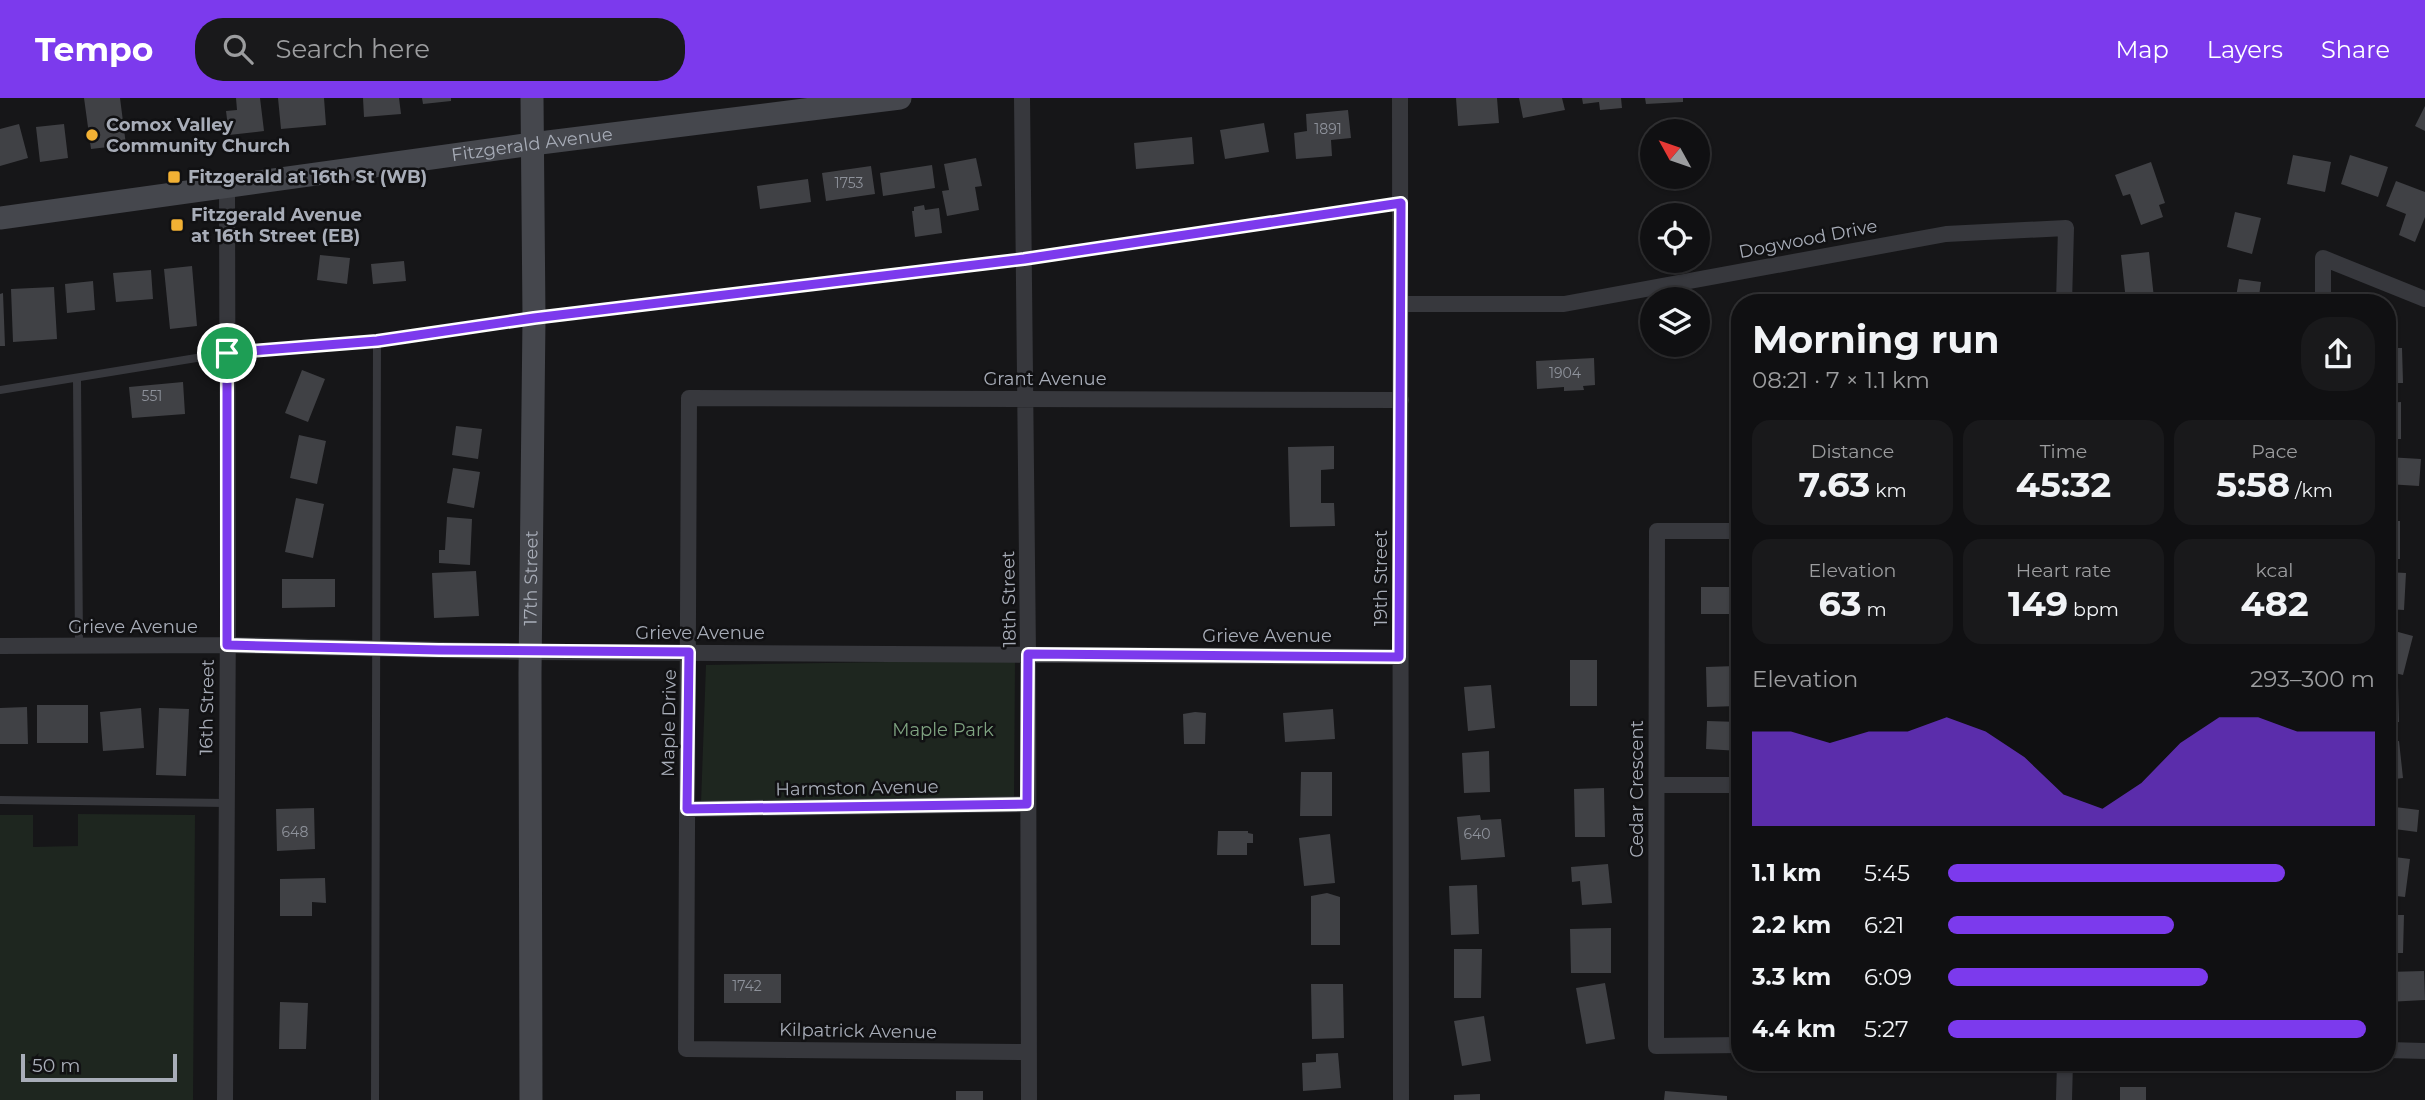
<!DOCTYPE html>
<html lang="en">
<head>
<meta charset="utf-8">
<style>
	:root { --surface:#101012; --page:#19191b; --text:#f1f3f6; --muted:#9c9d9f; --line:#303032; --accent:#7c3aed }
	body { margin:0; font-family:Montserrat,sans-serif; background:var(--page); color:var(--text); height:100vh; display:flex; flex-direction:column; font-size:26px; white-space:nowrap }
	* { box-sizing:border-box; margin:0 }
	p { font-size:23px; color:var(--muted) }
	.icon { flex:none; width:38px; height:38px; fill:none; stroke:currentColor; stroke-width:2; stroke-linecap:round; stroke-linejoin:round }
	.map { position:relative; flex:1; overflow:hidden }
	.panel { position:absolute; left:1731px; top:196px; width:665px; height:777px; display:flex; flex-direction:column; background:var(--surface); border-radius:28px; box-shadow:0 2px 5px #0004,0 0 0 2px var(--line) }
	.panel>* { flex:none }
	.needle { width:46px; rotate:310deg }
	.buttons { position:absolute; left:1640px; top:21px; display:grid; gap:14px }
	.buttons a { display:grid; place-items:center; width:70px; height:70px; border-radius:50%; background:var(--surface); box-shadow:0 2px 5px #0004,0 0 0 2px var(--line); font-size:35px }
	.scale { position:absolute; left:21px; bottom:18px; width:156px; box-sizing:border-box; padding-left:7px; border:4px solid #a8adb8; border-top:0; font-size:19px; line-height:24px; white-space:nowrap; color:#a8adb8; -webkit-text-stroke:5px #111113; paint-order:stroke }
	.pin { position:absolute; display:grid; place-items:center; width:60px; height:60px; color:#fff; margin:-30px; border:4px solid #fff; border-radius:50%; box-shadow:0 2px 7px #0007 }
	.round { display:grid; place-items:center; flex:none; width:74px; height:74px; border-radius:28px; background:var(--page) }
	.head { display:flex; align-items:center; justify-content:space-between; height:119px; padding:0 21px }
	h1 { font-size:38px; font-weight:700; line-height:52px }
	.stats { display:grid; grid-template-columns:repeat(3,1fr); gap:10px; height:119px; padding:7px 21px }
	.stats div { display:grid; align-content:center; border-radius:18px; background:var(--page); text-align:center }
	.stats b { font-size:35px; font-weight:700 }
	.stats small { font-size:19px; font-weight:400 }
	.stats p { font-size:19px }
	.chart { height:196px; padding:14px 21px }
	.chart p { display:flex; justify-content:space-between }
	.chart svg { width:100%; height:126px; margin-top:7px; fill:var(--accent); opacity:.7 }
	ul { padding:0 21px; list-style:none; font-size:23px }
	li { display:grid; grid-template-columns:112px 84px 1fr; align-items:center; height:52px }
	li i { height:18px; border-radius:9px; background:var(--accent) }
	header { display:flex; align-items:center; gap:42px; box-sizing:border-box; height:98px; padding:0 35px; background:var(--accent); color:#fff }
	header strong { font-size:33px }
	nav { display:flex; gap:38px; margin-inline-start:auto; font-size:24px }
	.search { width:490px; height:63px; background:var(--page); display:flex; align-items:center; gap:18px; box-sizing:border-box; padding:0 24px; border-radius:28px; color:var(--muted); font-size:26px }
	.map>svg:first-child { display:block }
	.green { fill:#1e261f }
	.building { fill:#404145 }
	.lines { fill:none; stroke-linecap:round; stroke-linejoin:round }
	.lane { stroke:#37383d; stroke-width:8 }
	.street { stroke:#37383d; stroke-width:16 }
	.secondary { stroke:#45474d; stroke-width:23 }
	.route-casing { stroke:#fff; stroke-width:14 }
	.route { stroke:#7c3aed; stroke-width:9 }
	.poi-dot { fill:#f2b134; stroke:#111113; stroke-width:2.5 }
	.labels { text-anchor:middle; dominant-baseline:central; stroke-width:5; stroke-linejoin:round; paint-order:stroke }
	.number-label { font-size:14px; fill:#8e929b }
	.poi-label { font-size:18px; font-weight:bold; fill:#a8adb8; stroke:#111113; text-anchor:start }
	.street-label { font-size:18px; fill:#a8adb8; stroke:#111113 }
	.park-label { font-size:18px; fill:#7fa381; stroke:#111113 }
</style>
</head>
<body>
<header>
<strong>Tempo</strong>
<div class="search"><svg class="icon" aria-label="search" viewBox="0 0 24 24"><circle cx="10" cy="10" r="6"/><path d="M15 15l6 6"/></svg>Search here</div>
<nav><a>Map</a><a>Layers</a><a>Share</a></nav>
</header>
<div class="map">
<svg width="2425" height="1002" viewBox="0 0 2425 1002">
	<rect width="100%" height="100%" fill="#161618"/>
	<path class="green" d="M1015,562L1014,701L701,705L706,567Z
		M78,716L195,717L193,1002H0V717H33V749L78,748Z"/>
	<path class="building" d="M84,0H120L126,47L91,51Z
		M236,0H260L264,33L229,37L226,13L237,12Z
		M278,0H324L326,27L281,31Z
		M363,0H399L401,16L364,19Z
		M422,0H451V3L423,6Z
		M1456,0H1497L1499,25L1458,28Z
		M1519,0H1562L1565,12L1523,20Z
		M1582,0H1621L1622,10L1600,12L1599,4L1583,6Z
		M1645,0H1683V4L1646,6Z
		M2425,8V33L2415,28Z
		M1348,12L1351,40L1331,42L1332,58L1296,61L1294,35L1307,33L1306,16Z
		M1264,25L1269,54L1225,61L1220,32Z
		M19,26L28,60L0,68V31Z
		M64,26L68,60L40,64L36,29Z
		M1192,39L1194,66L1136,71L1134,45Z
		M2293,57L2331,64L2325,94L2287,86Z
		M2350,57L2388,69L2378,99L2341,86Z
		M976,60L982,88L975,89L979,112L947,118L942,93L949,92L944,66Z
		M2151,64L2165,105L2159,107L2163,119L2141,127L2130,96L2123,98L2115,77Z
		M932,67L935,90L883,98L880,75Z
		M871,68L875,96L826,103L822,75Z
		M808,81L811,104L760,111L757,88Z
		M2396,83L2425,94V119L2415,144L2399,137L2406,116L2386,108Z
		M924,107L925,112L939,110L942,135L915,139L912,113H914V109Z
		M2235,114L2261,120L2252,156L2227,149Z
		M2149,154L2154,200L2126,203L2121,157Z
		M320,157L350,160L347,186L317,182Z
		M404,163L406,183L373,186L371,166Z
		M192,168L197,228L170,231L164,171Z
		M151,172L153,201L116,204L113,175Z
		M2239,181L2261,184L2258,205H2235Z
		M93,183L95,212L67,215L65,186Z
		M54,189L57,241L13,244L11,191Z
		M3,195L5,248H0V196Z
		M2387,250H2402L2403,285H2387Z
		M1594,260L1595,287L1583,288L1584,292L1564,293V289L1537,291L1536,263Z
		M302,272L325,281L308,324L285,315Z
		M183,284L185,316L132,320L129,289Z
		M2401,304V341H2387V305Z
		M456,328L482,331L478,361L452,357Z
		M299,337L326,343L317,386L290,380Z
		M1334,348V371L1321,372V405H1334L1335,428L1290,429L1288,349Z
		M2387,359L2421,361L2419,388L2387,386Z
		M453,370L480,374L474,410L447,405Z
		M296,400L324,406L313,460L285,454Z
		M447,419L472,421L470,467L439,465V452H445Z
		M2387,423H2400V461H2387Z
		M476,473L479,518L434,520L432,475Z
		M2387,474L2406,475L2404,512L2387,511Z
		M282,481H335V509L282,510Z
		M1701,489H1740V516H1701Z
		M2387,531L2413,538L2403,577L2387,573Z
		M1570,562H1597V608H1570Z
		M1736,568L1737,608L1707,609L1706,569Z
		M1491,587L1495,630L1468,633L1464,589Z
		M2387,587H2398L2399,624H2387Z
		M37,607H88V645H37Z
		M27,609L28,646H0V610Z
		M141,610L144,650L103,653L100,614Z
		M159,610L189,611L186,678L156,677Z
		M1333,611L1335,641L1285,644L1283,615Z
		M1195,614L1206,615L1205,646H1184L1183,616Z
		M1707,623L1740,624V653L1706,651Z
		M2399,643L2403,680L2387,682V644Z
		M1489,653L1490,694L1464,695L1462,655Z
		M1301,674H1332V718H1300Z
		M1604,690L1605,739H1575L1574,691Z
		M2387,708L2419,712L2417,734L2387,730Z
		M314,710L315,751L277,753L276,711Z
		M1480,717L1481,722L1501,721L1505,759L1461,762L1457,719Z
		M1218,733H1248V735L1253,736V745H1247V757H1217Z
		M1330,736L1335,785L1304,788L1299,740Z
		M2387,758L2410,761L2405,799L2387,797Z
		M1608,766L1612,805L1582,807L1580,783L1572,784L1571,769Z
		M325,780L326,805L312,804V818H280V781Z
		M1477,787L1479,836L1451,837L1449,788Z
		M1327,795L1340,799V847H1311V798Z
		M2387,817H2404L2403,855H2387Z
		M1611,830V875H1571L1570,831Z
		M1454,851H1482L1481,900H1454Z
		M2424,873L2425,902L2387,904V874Z
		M724,876H781V905H724Z
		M1605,885L1615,941L1586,946L1576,890Z
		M1311,886H1343L1344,940L1312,941Z
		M280,904L308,905L306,951H279Z
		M1484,918L1491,963L1462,968L1454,923Z
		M1338,955L1341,990L1303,993L1302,965L1316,964V956Z
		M2120,989H2146V1002H2120Z
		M956,993H983V1002H956Z
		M1665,993L1727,998V1002H1664Z
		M1480,996V1002H1454V997Z"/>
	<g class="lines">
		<path class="lane" d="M77,281L79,548
			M0,292L227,255L377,243L534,220L1024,161L1401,105
			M0,702L226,705
			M375,1002L377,243"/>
		<path class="street" d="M1022,0L1028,556L1029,1002
			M1400,0L1401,1002
			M2323,205V160L2425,201
			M1401,206H1564L1946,136L2066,130L2064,205
			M1740,433H1657L1656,932V948L1740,947
			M0,548L227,547L530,554L1399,559
			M1657,687H1740
			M687,711L1027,706
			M2387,952L2425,953
			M1029,954L686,951L689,300L1401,302
			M225,1002L228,516L227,90
			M2064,1002L2065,964"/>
		<g class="secondary">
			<path id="s1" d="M0,120L532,46L900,0"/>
			<path id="s2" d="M531,1002L530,576L534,220L532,0"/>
		</g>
	</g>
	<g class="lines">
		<defs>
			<path id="route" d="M1401,105L1399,559L1028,556L1027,706L687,711L689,554L439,552L227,547V255L377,243L534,220L1024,161Z"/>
		</defs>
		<use href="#route" class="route-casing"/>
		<use href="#route" class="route"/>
	</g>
	<g class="poi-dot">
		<circle cx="92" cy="37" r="7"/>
		<rect x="167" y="72" width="14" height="14" rx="3.5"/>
		<rect x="170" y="120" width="14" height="14" rx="3.5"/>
	</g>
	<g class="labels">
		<g class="number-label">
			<text x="1328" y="31">1891</text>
			<text x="849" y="85">1753</text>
			<text x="1565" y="275">1904</text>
			<text x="152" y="298">551</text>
			<text x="295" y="734">648</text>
			<text x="1477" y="736">640</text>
			<text x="747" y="888">1742</text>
		</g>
		<g class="poi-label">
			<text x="106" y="27">Comox Valley<tspan x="106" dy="21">Community Church</tspan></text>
			<text x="188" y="79">Fitzgerald at 16th St (WB)</text>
			<text x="191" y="117">Fitzgerald Avenue<tspan x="191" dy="21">at 16th Street (EB)</tspan></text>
		</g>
		<g class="street-label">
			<text stroke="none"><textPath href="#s1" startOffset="537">Fitzgerald Avenue</textPath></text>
			<text transform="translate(1808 141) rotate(-11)">Dogwood Drive</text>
			<text x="1045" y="281">Grant Avenue</text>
			<text stroke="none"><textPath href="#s2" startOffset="522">17th Street</textPath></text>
			<text transform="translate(1381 480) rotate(-90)">19th Street</text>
			<text transform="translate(1009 501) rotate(-91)">18th Street</text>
			<text x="133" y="529">Grieve Avenue</text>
			<text x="700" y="535">Grieve Avenue</text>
			<text x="1267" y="538">Grieve Avenue</text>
			<text transform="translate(207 609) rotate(-89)">16th Street</text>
			<text transform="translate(669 625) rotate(-89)">Maple Drive</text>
			<text transform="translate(857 690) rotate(-1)">Harmston Avenue</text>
			<text transform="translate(1637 691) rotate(-90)">Cedar Crescent</text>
			<text transform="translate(858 933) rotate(1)">Kilpatrick Avenue</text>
		</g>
		<g class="park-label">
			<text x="943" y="632">Maple Park</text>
		</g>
	</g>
</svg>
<div class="buttons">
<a><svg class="needle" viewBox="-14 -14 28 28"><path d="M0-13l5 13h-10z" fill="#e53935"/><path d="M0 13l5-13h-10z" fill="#9c9d9f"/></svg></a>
<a><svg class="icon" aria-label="locate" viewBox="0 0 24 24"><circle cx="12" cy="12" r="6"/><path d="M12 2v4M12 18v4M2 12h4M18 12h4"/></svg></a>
<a><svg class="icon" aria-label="layers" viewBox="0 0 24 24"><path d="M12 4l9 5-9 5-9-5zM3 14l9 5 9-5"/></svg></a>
</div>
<div class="scale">50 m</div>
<div class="pin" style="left:227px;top:255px;background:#1e9e55"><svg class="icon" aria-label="arrive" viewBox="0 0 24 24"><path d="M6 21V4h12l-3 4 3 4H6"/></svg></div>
<section class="panel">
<div class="head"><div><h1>Morning run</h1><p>08:21 · 7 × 1.1 km</p></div><a class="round"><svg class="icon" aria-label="share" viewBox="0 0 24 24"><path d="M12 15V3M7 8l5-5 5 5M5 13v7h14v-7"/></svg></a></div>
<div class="stats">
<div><p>Distance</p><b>7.63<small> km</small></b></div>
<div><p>Time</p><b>45:32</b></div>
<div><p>Pace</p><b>5:58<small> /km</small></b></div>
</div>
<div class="stats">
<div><p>Elevation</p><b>63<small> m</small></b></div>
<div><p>Heart rate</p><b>149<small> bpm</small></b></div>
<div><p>kcal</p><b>482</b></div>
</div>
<div class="chart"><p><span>Elevation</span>293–300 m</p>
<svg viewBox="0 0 160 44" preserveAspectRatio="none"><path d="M0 44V11L10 11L20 15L30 11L40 11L50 6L60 11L70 20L80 33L90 38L100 29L110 15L120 6L130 6L140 11L150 11L160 11V44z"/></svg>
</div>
<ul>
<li><b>1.1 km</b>5:45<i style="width:79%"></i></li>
<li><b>2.2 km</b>6:21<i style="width:53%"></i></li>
<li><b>3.3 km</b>6:09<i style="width:61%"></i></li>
<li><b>4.4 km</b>5:27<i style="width:98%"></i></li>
</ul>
</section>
</div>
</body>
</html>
